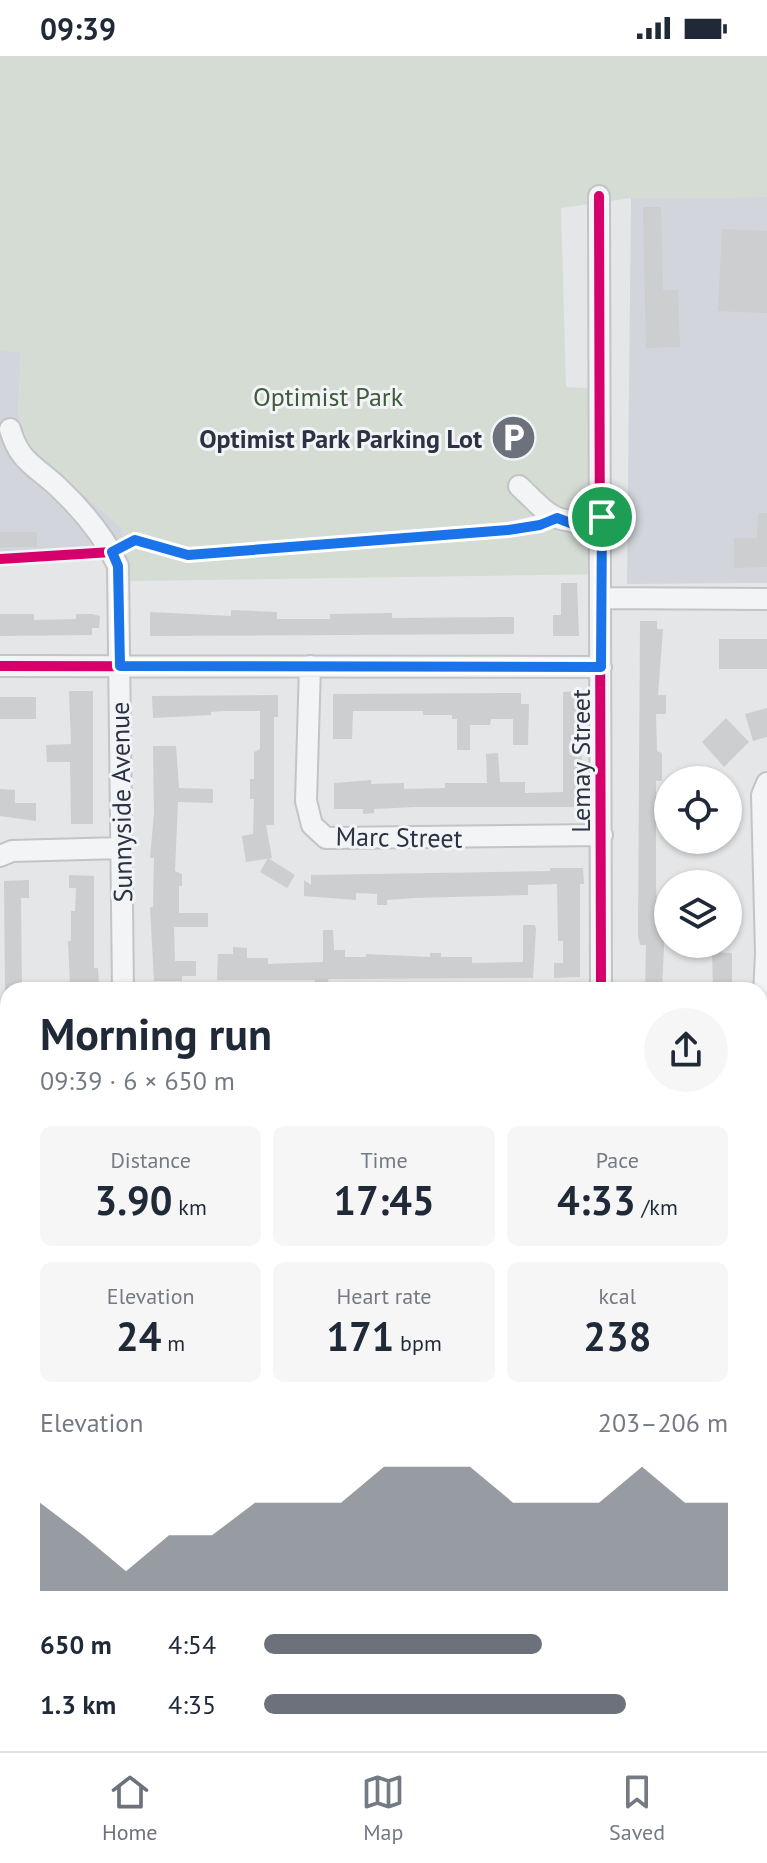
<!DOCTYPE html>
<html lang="en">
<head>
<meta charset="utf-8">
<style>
	:root { --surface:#fff; --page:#f6f6f7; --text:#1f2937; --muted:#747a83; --line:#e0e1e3; --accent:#6c717b }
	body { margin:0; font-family:"PT Sans",sans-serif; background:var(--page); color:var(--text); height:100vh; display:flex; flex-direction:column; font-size:30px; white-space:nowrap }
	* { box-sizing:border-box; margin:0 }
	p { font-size:26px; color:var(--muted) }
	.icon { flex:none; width:44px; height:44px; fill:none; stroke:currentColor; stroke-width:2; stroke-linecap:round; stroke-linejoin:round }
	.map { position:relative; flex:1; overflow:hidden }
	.details { position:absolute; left:0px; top:926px; width:768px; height:770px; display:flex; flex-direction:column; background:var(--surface); border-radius:24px 24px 0 0; box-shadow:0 2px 6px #0004 }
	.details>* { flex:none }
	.tools { position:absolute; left:654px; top:710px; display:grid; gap:16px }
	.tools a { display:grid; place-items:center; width:88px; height:88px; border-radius:50%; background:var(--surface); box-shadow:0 2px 6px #0004; font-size:40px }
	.pin { position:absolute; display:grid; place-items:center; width:68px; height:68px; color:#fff; margin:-34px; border:4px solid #fff; border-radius:50%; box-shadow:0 2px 8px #0007 }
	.round { display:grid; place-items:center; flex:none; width:84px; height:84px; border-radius:42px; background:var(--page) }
	.head { display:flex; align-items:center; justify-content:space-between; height:136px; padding:0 40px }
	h1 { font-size:44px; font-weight:700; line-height:60px }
	.figures { display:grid; grid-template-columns:repeat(3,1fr); gap:12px; height:136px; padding:8px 40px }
	.figures div { display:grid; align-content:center; border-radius:12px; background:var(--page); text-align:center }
	.figures b { font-size:40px; font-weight:700 }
	.figures small { font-size:22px; font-weight:400 }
	.figures p { font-size:22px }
	.chart { height:224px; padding:16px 40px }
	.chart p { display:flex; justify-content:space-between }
	.chart svg { width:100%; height:144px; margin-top:8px; fill:var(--accent); opacity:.7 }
	ul { padding:0 40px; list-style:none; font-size:26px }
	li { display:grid; grid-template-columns:128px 96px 1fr; align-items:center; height:60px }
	li i { height:20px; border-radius:10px; background:var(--accent) }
	.status { display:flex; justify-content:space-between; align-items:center; height:56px; padding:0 40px; background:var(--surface); direction:ltr }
	.status svg { height:22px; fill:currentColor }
	.dock { display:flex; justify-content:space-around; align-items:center; height:112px; border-top:2px solid var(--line); background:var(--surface); font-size:22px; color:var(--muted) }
	.dock a { display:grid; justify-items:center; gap:4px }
	.dock .active { color:var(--accent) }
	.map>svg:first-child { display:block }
	.built { fill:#d2d5db }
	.green { fill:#d4dcd4 }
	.building { fill:#ccced0 }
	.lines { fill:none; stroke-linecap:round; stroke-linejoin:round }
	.minor-casing { stroke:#c2c4c6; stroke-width:24 }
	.minor { stroke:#f3f4f5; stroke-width:20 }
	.cycleway-casing { stroke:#f2f4f7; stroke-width:15 }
	.cycleway { stroke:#d6006c; stroke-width:10 }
	.route-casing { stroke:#fff; stroke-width:16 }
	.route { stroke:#1a73e8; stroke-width:10 }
	.labels { text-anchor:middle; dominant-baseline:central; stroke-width:6; stroke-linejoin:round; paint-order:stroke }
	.park-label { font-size:26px; fill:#3e5b3a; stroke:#f2f4f7 }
	.poi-label { font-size:26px; font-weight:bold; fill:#2b3241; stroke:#f2f4f7; text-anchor:end }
	.street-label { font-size:26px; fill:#2b3241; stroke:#f2f4f7 }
</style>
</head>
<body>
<div class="status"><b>09:39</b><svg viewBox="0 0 49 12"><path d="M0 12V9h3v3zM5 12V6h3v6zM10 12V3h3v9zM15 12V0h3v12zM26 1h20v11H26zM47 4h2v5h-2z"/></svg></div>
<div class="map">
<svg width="767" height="1695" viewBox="0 0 767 1695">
	<rect width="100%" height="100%" fill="#e4e6e8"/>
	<path class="built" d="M767,141V527L627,528L631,142Z
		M0,294L21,296L18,359L29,389L122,472L124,484L74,496L0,497Z
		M0,1526H6L4,1559H8V1615H0Z
		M422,1688H528V1695H422Z
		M561,1688H729L730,1695H561Z"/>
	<path class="green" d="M0,0H767V141L631,142L561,152L566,331L601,333L603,518L130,525L122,472L29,389L18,359L21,297L0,294Z"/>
	<path class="building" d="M643,151H661L663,234H678L680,291L646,292Z
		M722,173L767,175V257L718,255Z
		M758,457H767V511L734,512V482H757Z
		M0,476H37V491H0Z
		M561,527H577L579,580H553V559H561Z
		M231,554L277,556V563H330V558L392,557V562L514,561V578L150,580V556L231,560Z
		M0,558H34V564L76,563V558H92L100,560L99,572H92V579L0,580Z
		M640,565H657V573H663L658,639H666V658H656L657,695L662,697V725H656V830L658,869H665L662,934H645L646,889H640L638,879Z
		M719,583H767V613H719Z
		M69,635H93V768H71L70,706H47L46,689L71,688Z
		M578,635L583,724L578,726L579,751H415L374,753V757L363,758V753H334V727L371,724V728L404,727V733L445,732V727H487L486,698L498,697L500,726H525V737L563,736V636Z
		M521,637V648H529L528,689H513V663H491L490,669H470V694H457V663H452V659H423V655H353L352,683H333V638Z
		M278,639V661H274V769H266L272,802L246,806L242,780L253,778L254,743H250V723H254V696L260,693V655H222L211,656V659L153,662L152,640Z
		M0,641H36V663H0Z
		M767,652V681L753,685L745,658Z
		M726,662L749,686L724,711L702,686Z
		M153,690H176L179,732L213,733V747L178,746L175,815L182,818V830H179V857H208V871H174L175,905H196V920H182V925H154L150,851H153L154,802H150L154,757Z
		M0,733L15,734V747H36V765L0,760Z
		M268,802L295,819L287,832L260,816Z
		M550,812H583L584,828H580V921L554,922V907H563V885H558L557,828L528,829V839L414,842L387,844V849H377V838L356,837V844L304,840V824L311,829V819L550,815Z
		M69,819L94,820V912H98L99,929H94L95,933L78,934V927L70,928L68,885H71V855H75L76,832H69Z
		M29,824V842H21L22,934H5L4,825Z
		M523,869H535L536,873L533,922L329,923L327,927H315V924H217L218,898H233V891L247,892V902H268V908L323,906V874H333L334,894H345V901H366V898L430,901V897H441V901H472V907L523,906Z
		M712,896L732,897V934H716L713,931Z"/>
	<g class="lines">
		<defs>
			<path id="minor" d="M599,140L601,934
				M10,373C20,408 37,410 61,434C84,456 105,482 118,510L123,934
				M519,430C550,460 557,472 602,461
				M602,542L767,543
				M0,610L601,611
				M310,610L306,745L312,769L326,782L602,779
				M0,800L12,795L121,792
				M760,1023L766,897L762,739L767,727
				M0,1107L8,1108
				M760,1184L767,1183
				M0,1264H8
				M760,1327H767
				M0,1444H8
				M0,1633H8
				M760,1637H767
				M542,1688L543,1695
				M738,1688V1695
				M215,1695V1688"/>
		</defs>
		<use href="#minor" class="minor-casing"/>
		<use href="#minor" class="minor"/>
		<defs>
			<path id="cycleway" d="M599,140L601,934
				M0,503L112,496L135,484L188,499L508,474L557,462
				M0,610L601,611"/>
		</defs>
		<use href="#cycleway" class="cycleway-casing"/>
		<use href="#cycleway" class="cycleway"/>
	</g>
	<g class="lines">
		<defs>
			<path id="route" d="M602,461L601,611L120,610L118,510L112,496L135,484L188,499L508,474L540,469L557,462L573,468Z"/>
		</defs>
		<use href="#route" class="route-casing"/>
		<use href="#route" class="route"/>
	</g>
	<defs>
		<symbol id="parking-disc" viewBox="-11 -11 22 22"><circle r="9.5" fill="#6c717b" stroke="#f2f4f7"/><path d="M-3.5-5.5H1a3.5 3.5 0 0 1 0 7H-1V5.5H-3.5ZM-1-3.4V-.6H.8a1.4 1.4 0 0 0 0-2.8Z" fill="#fff"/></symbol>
	</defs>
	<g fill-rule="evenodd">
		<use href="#parking-disc" x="488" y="356" width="51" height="51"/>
	</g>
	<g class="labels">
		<g class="park-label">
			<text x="328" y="340">Optimist Park</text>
		</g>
		<g class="poi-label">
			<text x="482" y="382">Optimist Park Parking Lot</text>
		</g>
		<g class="street-label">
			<text transform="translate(580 705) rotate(-90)">Lemay Street</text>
			<text transform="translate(121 746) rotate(-91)">Sunnyside Avenue</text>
			<text transform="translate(399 781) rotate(1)">Marc Street</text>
		</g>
	</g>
</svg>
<div class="tools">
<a><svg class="icon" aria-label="locate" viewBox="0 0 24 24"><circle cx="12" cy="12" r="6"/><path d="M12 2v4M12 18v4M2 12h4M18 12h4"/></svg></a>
<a><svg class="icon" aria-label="layers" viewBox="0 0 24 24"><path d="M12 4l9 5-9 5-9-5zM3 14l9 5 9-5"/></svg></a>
</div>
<div class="pin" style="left:602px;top:461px;background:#1e9e55"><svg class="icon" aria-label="arrive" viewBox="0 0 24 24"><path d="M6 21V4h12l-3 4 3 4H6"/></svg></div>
<section class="details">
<div class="head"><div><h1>Morning run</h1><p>09:39 · 6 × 650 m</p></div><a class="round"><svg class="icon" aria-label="share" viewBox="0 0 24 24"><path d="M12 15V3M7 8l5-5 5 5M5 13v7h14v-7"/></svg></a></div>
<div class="figures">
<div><p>Distance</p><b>3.90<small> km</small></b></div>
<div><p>Time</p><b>17:45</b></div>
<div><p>Pace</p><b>4:33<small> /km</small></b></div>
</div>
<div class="figures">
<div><p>Elevation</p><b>24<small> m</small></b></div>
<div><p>Heart rate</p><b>171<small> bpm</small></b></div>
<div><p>kcal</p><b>238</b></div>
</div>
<div class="chart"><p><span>Elevation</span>203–206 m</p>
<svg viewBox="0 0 160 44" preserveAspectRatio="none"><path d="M0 44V17L10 27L20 38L30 27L40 27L50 17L60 17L70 17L80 6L90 6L100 6L110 17L120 17L130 17L140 6L150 17L160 17V44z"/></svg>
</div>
<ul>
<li><b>650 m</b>4:54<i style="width:60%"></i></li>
<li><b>1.3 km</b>4:35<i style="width:78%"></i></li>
</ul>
</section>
</div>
<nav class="dock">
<a class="active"><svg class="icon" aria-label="home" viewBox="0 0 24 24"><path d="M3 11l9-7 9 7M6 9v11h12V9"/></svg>Home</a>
<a><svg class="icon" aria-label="map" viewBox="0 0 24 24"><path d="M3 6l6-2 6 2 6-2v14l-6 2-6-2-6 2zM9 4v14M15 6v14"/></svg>Map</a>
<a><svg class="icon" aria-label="saved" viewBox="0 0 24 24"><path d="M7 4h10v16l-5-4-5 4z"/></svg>Saved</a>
</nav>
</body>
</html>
